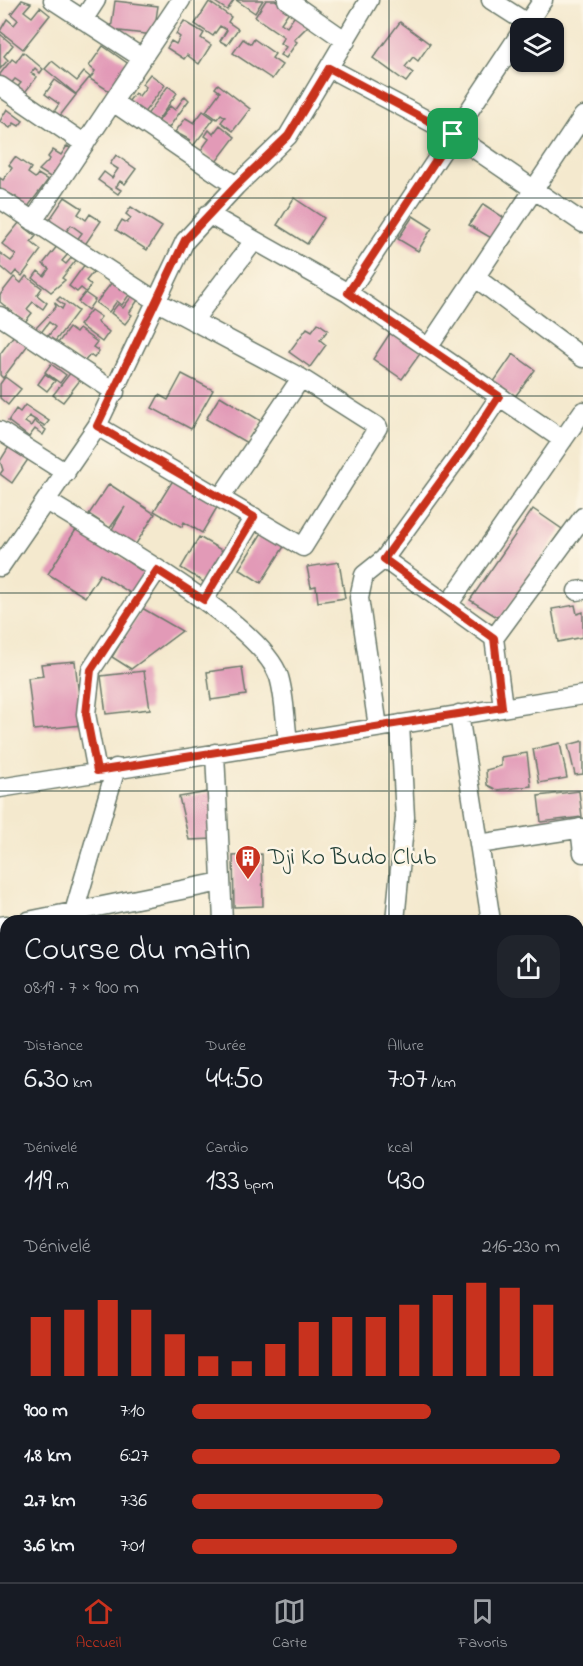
<!DOCTYPE html>
<html lang="fr">
<head>
<meta charset="utf-8">
<style>
	:root { --surface:#171b24; --page:#20242c; --text:#f1f3f6; --muted:#9ea1a6; --line:#363941; --accent:#c8321e }
	body { margin:0; font-family:"Indie Flower",sans-serif; background:var(--page); color:var(--text); height:100vh; display:flex; flex-direction:column; font-size:22px; white-space:nowrap }
	* { box-sizing:border-box; margin:0 }
	p { font-size:20px; color:var(--muted) }
	.icon { flex:none; width:33px; height:33px; fill:none; stroke:currentColor; stroke-width:2; stroke-linecap:round; stroke-linejoin:round }
	.map { position:relative; flex:1; overflow:hidden }
	.side { position:absolute; left:0px; top:915px; width:584px; height:668px; display:flex; flex-direction:column; background:var(--surface); border-radius:18px 18px 0 0; box-shadow:0 2px 4px #0004 }
	.side>* { flex:none }
	.buttons { position:absolute; left:510px; top:18px; display:grid; gap:12px }
	.buttons a { display:grid; place-items:center; width:54px; height:54px; border-radius:12px; background:var(--surface); box-shadow:0 2px 4px #0004; font-size:30px }
	.pin { position:absolute; display:grid; place-items:center; width:51px; height:51px; color:#fff; margin:-26px; border-radius:12px; box-shadow:0 3px 9px #0006 }
	.round { display:grid; place-items:center; flex:none; width:63px; height:63px; border-radius:18px; background:var(--page) }
	.head { display:flex; align-items:center; justify-content:space-between; height:102px; padding:0 24px }
	h1 { font-size:33px; font-weight:600; line-height:45px }
	.metrics { display:grid; grid-template-columns:repeat(3,1fr); gap:9px; height:102px; padding:6px 24px }
	.metrics div { display:grid; align-content:center }
	.metrics b { font-size:30px; font-weight:600 }
	.metrics small { font-size:16px; font-weight:400 }
	.metrics p { font-size:16px }
	.chart { height:168px; padding:12px 24px }
	.chart p { display:flex; justify-content:space-between }
	.chart svg { width:100%; height:108px; margin-top:6px; stroke:var(--accent); stroke-width:6 }
	ul { padding:0 24px; list-style:none; font-size:20px }
	li { display:grid; grid-template-columns:96px 72px 1fr; align-items:center; height:45px }
	li i { height:15px; border-radius:8px; background:var(--accent) }
	.tabs { display:flex; justify-content:space-around; align-items:center; height:84px; border-top:2px solid var(--line); background:var(--surface); font-size:16px; color:var(--muted) }
	.tabs a { display:grid; justify-items:center; gap:3px }
	.tabs .current { color:var(--accent) }
	.map>svg:first-child { display:block }
	.industrial { fill:#d2bdc6 }
	.building { fill:#e29ab7 }
	.lines { fill:none; stroke-linecap:round; stroke-linejoin:round }
	.minor-casing { stroke:#6a796a; stroke-width:21 }
	.minor { stroke:#fff; stroke-width:18 }
	.rail { stroke:#1f3d34; stroke-width:4.5 }
	.route-casing { stroke:#fff; stroke-width:12 }
	.route { stroke:#c8321e; stroke-width:8 }
	.grid { fill:none; stroke:#1f3d34; stroke-width:1.5; stroke-opacity:0.55 }
	.labels { text-anchor:middle; dominant-baseline:central; stroke-width:5; stroke-linejoin:round; paint-order:stroke }
	.poi-label { font-size:24px; fill:#1f3d34; stroke:#fcf5e5; text-anchor:start }
</style>
</head>
<body>
<div class="map">
<svg width="583" height="1582" viewBox="0 0 583 1582">
	<rect width="100%" height="100%" fill="#fcf5e5"/>
	<filter id="ink" filterUnits="userSpaceOnUse"><feTurbulence type="fractalNoise" baseFrequency=".0167" numOctaves="2"/><feDisplacementMap in="SourceGraphic" scale="12" xChannelSelector="R" yChannelSelector="G"/><feConvolveMatrix kernelMatrix="1 2 1 2 8 2 1 2 1" color-interpolation-filters="sRGB"/></filter>
	<filter id="wash" filterUnits="userSpaceOnUse"><feTurbulence type="fractalNoise" baseFrequency=".008" numOctaves="4" result="noise"/><feDisplacementMap in="SourceGraphic" scale="24" xChannelSelector="R" yChannelSelector="G"/><feGaussianBlur stdDeviation="1.35" result="paint"/><feColorMatrix in="noise" values="0 0 0 0 0 0 0 0 0 0 0 0 0 0 0 0 0 1.4 0 .05"/><feComposite in="paint" operator="in"/></filter>
	<g filter="url(#wash)">
		<rect width="100%" height="100%" fill="#f4e9ce"/>
		<path class="industrial" d="M0,1286L6,1290V1576L496,1577L492,1582H0Z"/>
		<g id="blocks">
			<path class="building" d="M22,0L31,3L24,11L32,17L40,7L50,15L23,49L0,31L7,19L14,25L18,20L11,14Z
				M212,0H234L227,10Z
				M236,0H263L255,13Z
				M266,0H275L290,10L281,23L287,27L296,14L310,24L294,40L297,42L286,58L280,55L286,47L280,43L284,37L255,17Z
				M115,1L158,6L156,19H161L154,35L111,30Z
				M209,2L231,17L228,22L238,29L227,45L220,41L227,30L220,26L213,36L195,24Z
				M184,21L204,33L201,38L211,45L199,64L187,55L184,59L167,48L171,41L176,44L180,37L176,34Z
				M400,22L430,44L418,61L413,57L405,67L413,73L406,82L373,58Z
				M0,34L13,45L4,56L8,60L0,69Z
				M243,39L251,44L254,39L275,54L272,58L282,65L272,79L233,53Z
				M103,46L130,65L111,92L90,79L95,71L89,66Z
				M23,52L43,69L40,73L35,68L31,73L37,77L22,96L15,90L21,83L15,79L9,86L0,79V74L12,59L16,62Z
				M52,61L77,81L84,72L90,77L76,94L45,69Z
				M150,74L165,85L143,114L128,102L135,93L139,96L146,87L142,84Z
				M55,80L76,95L59,117L53,113L59,104L45,94Z
				M218,84L250,109L233,131L221,122L225,117L221,114L217,119L206,111L220,92L215,88Z
				M168,86L177,93L156,123L146,116Z
				M185,96L189,100L167,130L157,123L170,106L175,110Z
				M7,109L23,121L19,126L14,123L10,128L0,121Z
				M203,111L214,119L193,146L188,142L190,140L175,132L186,118L194,123Z
				M220,125L235,137L216,162L201,150L209,139L205,136L209,130L213,134Z
				M67,146L75,151L55,180L39,170L50,159L48,157L53,150L61,155Z
				M116,155L136,169L125,184L120,181L116,187L121,190L118,194L98,180L104,172L112,178L118,169L110,164Z
				M15,157L31,168L28,173L35,178L38,174L48,180L27,208L14,199L16,197L0,189V178L3,180L12,168L9,165Z
				M65,197L82,208L78,214L86,220L90,214L101,221L84,246L76,241L82,233L71,225L65,233L48,222Z
				M294,198L324,218L307,244L277,225Z
				M483,204L506,219L493,239L469,225Z
				M131,207L162,227L147,250L116,230L122,220L127,223L131,218L126,214Z
				M413,216L432,228L418,251L398,239Z
				M19,223L36,236L31,242L41,250L22,276L16,271L12,276L0,266V253L11,261L16,255L2,244Z
				M58,245L69,253L62,261L66,264L73,256L77,259L62,278L65,280L51,292L33,278L38,271L44,276L49,269L43,264Z
				M85,264L94,271L86,281L91,285L86,292L81,288L77,292L69,286Z
				M26,276L42,288L37,295L47,303L43,309L33,302L27,309L32,313L25,322L0,302V295L14,277L21,283Z
				M112,282L129,295L122,305L117,301L109,312L96,303Z
				M85,293L95,300L88,310L78,302Z
				M132,296L138,300L129,313L132,315L125,324L111,313L118,304L123,308Z
				M60,297L78,311L53,344L46,339L55,327L49,322L40,334L34,330L56,307L55,303L62,309L64,305L57,300Z
				M91,310L101,317L97,322L109,332L102,342L79,325Z
				M318,323L328,330L320,340L326,345L310,367L289,352L307,328L312,331Z
				M69,328L76,333L79,329L97,342L93,347L99,351L94,358L90,355L83,363L58,343Z
				M392,330L422,351L402,379L373,359Z
				M14,335L28,345L3,378L0,375V354Z
				M513,354L535,370L514,398L493,383Z
				M51,364L66,375L60,383L45,372Z
				M71,372L81,379L63,402L53,395Z
				M45,374L55,381L47,391L38,384Z
				M182,374L213,390L191,429L152,408L159,395L168,400Z
				M5,377L21,389L8,405L0,398V384Z
				M220,396L261,421L247,443L206,419Z
				M25,405L49,421L45,426L29,416L25,422L31,426L34,421L46,430L43,435L35,429L29,437L8,421L16,409L20,412Z
				M10,445L29,458L12,483L0,474L3,470L0,461Z
				M175,477L219,504L202,533L184,522L182,527L154,511Z
				M109,484L155,514L134,547L110,533L125,507L110,528L89,514Z
				M533,509L562,529L500,619L470,600Z
				M77,528L148,575L135,596L100,574L85,597L48,574Z
				M263,531L285,545L261,583L239,569Z
				M199,537L223,551L205,583L181,568Z
				M339,562L345,598L318,602L316,586L311,587L307,567Z
				M575,605L577,614L583,612V637L558,642L552,609Z
				M142,608L182,631L131,669L112,657Z
				M75,661L82,725L34,730L28,678L43,676L41,664Z
				M242,667L246,695L211,700L207,672Z
				M144,671L150,709L106,714L101,676Z
				M583,741V774L575,775L568,745Z
				M560,743L567,778L539,783L533,749Z
				M527,753L531,786L497,790L487,785L486,770L501,766V757Z
				M214,791V839L189,840L179,797Z
				M579,791L582,817L541,822L538,796Z
				M262,854L263,906L234,907L233,856Z
				M0,943L6,945V974L0,972Z
				M0,1314L6,1318V1379L0,1388Z"/>
		</g>
	</g>
	<g filter="url(#ink)">
		<use href="#blocks" fill-opacity="0" stroke="#6a796a" stroke-width="1.5"/>
		<g class="lines">
			<defs>
				<path id="minor" d="M53,0L142,58
					M287,0L346,41
					M491,0L527,23
					M83,20L96,0
					M524,28L543,0
					M329,68L453,134L583,223
					M0,86L85,144
					M113,102L236,186
					M0,199L156,301L301,378L378,427L303,547L97,426
					M208,214L348,293L563,440
					M33,221L181,0
					M476,278L583,358
					M348,293L520,34
					M0,316L115,392
					M193,321L254,241
					M428,348L583,116
					M0,431L66,473
					M221,497L301,378
					M47,501C100,535 260,621 279,677C285,697 285,721 288,741
					M384,559L467,445L499,397
					M0,567L97,426L185,241L236,186L288,136L369,0
					M577,591L583,590
					M204,600L254,517
					M448,605L583,411
					M503,707L494,638L583,517
					M459,714L491,921
					M378,727L359,598L364,575L384,559L494,638
					M215,753L223,921
					M97,772L86,714L91,670L157,570
					M0,788L583,695
					M580,828L583,853
					M479,844L583,828
					M72,919L116,768
					M28,921L221,882
					M395,921L405,817L400,724
					M0,926L6,925
					M578,970L583,967
					M578,1026L583,992
					M0,1040L6,1044
					M578,1052L583,1078
					M0,1107L6,1090
					M578,1263L583,1262
					M0,1531L6,1534
					M98,1576L140,1582"/>
			</defs>
			<use href="#minor" class="minor-casing"/>
			<use href="#minor" class="minor"/>
			<path class="rail" d="M0,1205L6,1208
				M0,1233L6,1236
				M578,1528L583,1531
				M578,1559L583,1562"/>
		</g>
	</g>
	<g class="lines" filter="url(#ink)">
		<defs>
			<path id="route" d="M329,68L453,134L348,293L499,396L467,445L384,559L494,638L502,707L97,771L86,714L91,670L157,570L204,600L254,517L97,426L185,240L236,186L288,136Z"/>
		</defs>
		<use href="#route" class="route-casing"/>
		<use href="#route" class="route"/>
	</g>
	<path class="grid" d="M194,0V921M389,0V921M0,198H583M0,396H583M0,593H583M0,791H583M0,989H6M578,989H583M0,1186H6M578,1186H583M0,1384H6M578,1384H583M194,1576V1582M389,1576V1582"/>
	<defs>
		<symbol id="building-pin" viewBox="-11 -11 22 30"><path d="M0 17L-7.5 6A9.5 9.5 0 1 1 7.5 6Z" fill="#c8321e" stroke="#fcf5e5"/><path d="M-4-6H4V6H1V3H-1V6H-4ZM-2.5-4.3h1.7v1.8h-1.7ZM.8-4.3h1.7v1.8H.8ZM-2.5-1h1.7V.8h-1.7ZM.8-1h1.7V.8H.8Z" fill="#fff"/></symbol>
	</defs>
	<g fill-rule="evenodd">
		<use href="#building-pin" x="233" y="843" width="30" height="40"/>
	</g>
	<g class="labels">
		<g class="poi-label">
			<text x="268" y="858">Dji Ko Budo Club</text>
		</g>
	</g>
</svg>
<div class="buttons">
<a><svg class="icon" aria-label="layers" viewBox="0 0 24 24"><path d="M12 4l9 5-9 5-9-5zM3 14l9 5 9-5"/></svg></a>
</div>
<div class="pin" style="left:453px;top:134px;background:#1e9e55"><svg class="icon" aria-label="arrive" viewBox="0 0 24 24"><path d="M6 21V4h12l-3 4 3 4H6"/></svg></div>
<section class="side">
<div class="head"><div><h1>Course du matin</h1><p>08:19 · 7 × 900 m</p></div><a class="round"><svg class="icon" aria-label="share" viewBox="0 0 24 24"><path d="M12 15V3M7 8l5-5 5 5M5 13v7h14v-7"/></svg></a></div>
<div class="metrics">
<div><p>Distance</p><b>6.30<small> km</small></b></div>
<div><p>Durée</p><b>44:50</b></div>
<div><p>Allure</p><b>7:07<small> /km</small></b></div>
</div>
<div class="metrics">
<div><p>Dénivelé</p><b>119<small> m</small></b></div>
<div><p>Cardio</p><b>133<small> bpm</small></b></div>
<div><p>kcal</p><b>430</b></div>
</div>
<div class="chart"><p><span>Dénivelé</span>216–230 m</p>
<svg viewBox="0 0 160 44" preserveAspectRatio="none"><path d="M5 44V20M15 44V17M25 44V13M35 44V17M45 44V27M55 44V36M65 44V38M75 44V31M85 44V22M95 44V20M105 44V20M115 44V15M125 44V11M135 44V6M145 44V8M155 44V15"/></svg>
</div>
<ul>
<li><b>900 m</b>7:10<i style="width:65%"></i></li>
<li><b>1.8 km</b>6:27<i style="width:100%"></i></li>
<li><b>2.7 km</b>7:36<i style="width:52%"></i></li>
<li><b>3.6 km</b>7:01<i style="width:72%"></i></li>
</ul>
</section>
</div>
<nav class="tabs">
<a class="current"><svg class="icon" aria-label="home" viewBox="0 0 24 24"><path d="M3 11l9-7 9 7M6 9v11h12V9"/></svg>Accueil</a>
<a><svg class="icon" aria-label="map" viewBox="0 0 24 24"><path d="M3 6l6-2 6 2 6-2v14l-6 2-6-2-6 2zM9 4v14M15 6v14"/></svg>Carte</a>
<a><svg class="icon" aria-label="saved" viewBox="0 0 24 24"><path d="M7 4h10v16l-5-4-5 4z"/></svg>Favoris</a>
</nav>
</body>
</html>
